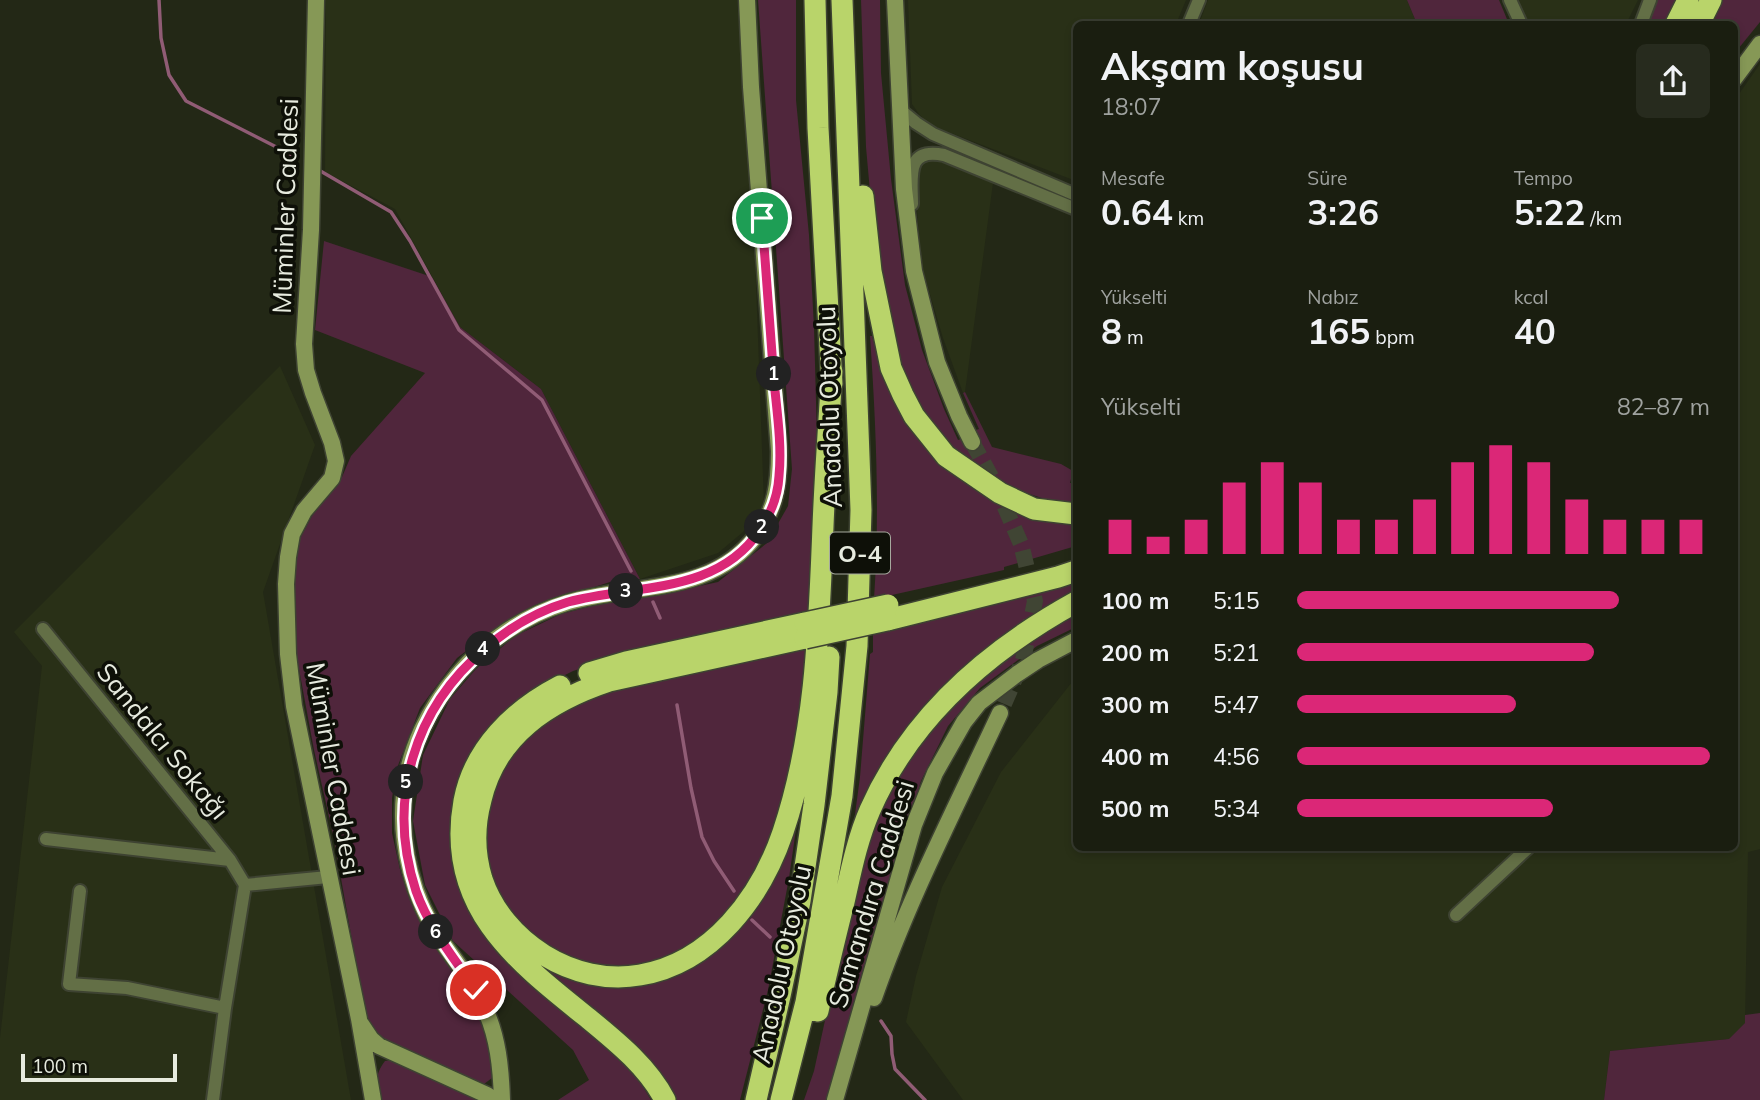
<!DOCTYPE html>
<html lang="tr">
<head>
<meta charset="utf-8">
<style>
	:root { --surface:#1a1e10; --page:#272b1e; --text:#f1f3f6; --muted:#9fa29f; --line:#383c30; --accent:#db2777 }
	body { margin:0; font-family:Mulish,sans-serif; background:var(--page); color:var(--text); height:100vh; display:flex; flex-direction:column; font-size:26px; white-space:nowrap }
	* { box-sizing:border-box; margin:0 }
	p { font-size:23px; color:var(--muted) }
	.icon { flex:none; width:38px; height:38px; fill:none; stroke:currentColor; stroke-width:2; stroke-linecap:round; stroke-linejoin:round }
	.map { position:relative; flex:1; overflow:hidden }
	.side { position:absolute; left:1073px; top:21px; width:665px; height:830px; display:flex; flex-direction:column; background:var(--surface); border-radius:10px; box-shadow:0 4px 10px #0003,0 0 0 2px var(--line) }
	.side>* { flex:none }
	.scale { position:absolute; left:21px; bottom:18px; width:156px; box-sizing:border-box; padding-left:7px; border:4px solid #e7ebdf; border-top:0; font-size:19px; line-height:24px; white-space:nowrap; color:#e7ebdf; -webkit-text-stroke:5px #0e1008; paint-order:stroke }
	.pin { position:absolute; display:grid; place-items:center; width:60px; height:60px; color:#fff; margin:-30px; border:4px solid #fff; border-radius:50%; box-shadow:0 2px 7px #0007 }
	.km { position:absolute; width:35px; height:35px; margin:-18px; border-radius:50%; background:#222; color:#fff; font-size:19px; line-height:35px; text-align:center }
	.round { display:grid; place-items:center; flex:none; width:74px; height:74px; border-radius:10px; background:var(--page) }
	.overview { display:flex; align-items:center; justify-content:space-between; height:119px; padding:0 28px }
	h1 { font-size:38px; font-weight:700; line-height:52px }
	.stats { display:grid; grid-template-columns:repeat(3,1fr); gap:10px; height:119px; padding:7px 28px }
	.stats div { display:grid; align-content:center }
	.stats b { font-size:35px; font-weight:700 }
	.stats small { font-size:19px; font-weight:400 }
	.stats p { font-size:19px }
	.chart { height:196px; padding:14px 28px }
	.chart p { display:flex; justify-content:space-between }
	.chart svg { width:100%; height:126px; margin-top:7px; stroke:var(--accent); stroke-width:6 }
	ul { padding:0 28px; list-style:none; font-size:23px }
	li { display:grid; grid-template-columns:112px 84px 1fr; align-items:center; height:52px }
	li i { height:18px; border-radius:9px; background:var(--accent) }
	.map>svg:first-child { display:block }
	.built { fill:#293017 }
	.green { fill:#50263c }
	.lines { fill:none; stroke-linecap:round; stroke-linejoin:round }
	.stream { stroke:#905c75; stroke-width:3.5 }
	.secondary-tunnel { stroke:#404534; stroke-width:16; stroke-dasharray:16 8; stroke-linecap:butt }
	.street-casing { stroke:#3e4332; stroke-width:16 }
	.secondary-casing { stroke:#3e4332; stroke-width:19 }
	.highway-casing { stroke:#3e4332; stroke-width:24 }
	.street { stroke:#636f46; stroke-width:12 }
	.secondary { stroke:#869856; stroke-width:16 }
	.highway { stroke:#b9d46a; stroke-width:21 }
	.highway-bridge-casing { stroke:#3e4332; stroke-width:24; stroke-linecap:butt }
	.highway-bridge { stroke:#b9d46a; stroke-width:21 }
	.route-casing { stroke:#fff; stroke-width:14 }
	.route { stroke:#db2777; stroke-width:9 }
	.labels { text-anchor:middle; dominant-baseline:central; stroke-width:7; stroke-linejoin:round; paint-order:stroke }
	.shield { fill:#0e1008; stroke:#a6a99e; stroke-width:2 }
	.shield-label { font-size:24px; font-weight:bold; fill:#e7ebdf }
	.street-label { font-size:26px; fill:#e7ebdf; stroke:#0e1008 }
</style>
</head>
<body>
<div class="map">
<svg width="1760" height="1100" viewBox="0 0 1760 1100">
	<rect width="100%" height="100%" fill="#232816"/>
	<path class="built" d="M326,0H737L753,200L764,505L743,532L718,553L640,579L541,389L460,327L395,209L325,172Z
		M908,0H1186L1176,24H1076V181L930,125L919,114L912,104Z
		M1208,0H1407L1417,24H1199Z
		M1517,0H1638L1626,24H1526Z
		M1760,64V849L1748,852L1745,1023L1729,1039L1610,1051L1604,1100H963L906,1022L916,976L942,887L1001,772L1076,677V847H1734V101Z
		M924,156L940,160L993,183L965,392L963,393L943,338L921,264L914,169Z
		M280,366L315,445L263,592L351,1100H0V1038L42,666L14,632Z"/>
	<path class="green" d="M758,0H796V100L809,235L814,327L817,439L808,611L601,662L573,671L549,683L508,711L467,903L479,928L508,960L629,1064L651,1100H558L589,1080L573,1050L453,941L425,885L413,821L423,755L450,699L476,669L515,636L561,614L612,601L677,591L718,582L767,543L788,506L792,469Z
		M861,0H880L881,73L891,179L905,285L922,350L944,409L958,440L961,439L965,442L977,436L976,430L979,429L963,393L965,392L992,447L1061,464L1073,471L1070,483H1076V504L1054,502L1008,487L973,463L946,442L911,395L893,347L876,259L866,147Z
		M1407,0H1499L1509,24H1417Z
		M1655,0H1676L1664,24H1646Z
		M1722,0H1760V22L1734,54V24H1710Z
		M324,241L432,277L460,327L541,389L640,579L610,582L569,595L519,615L482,639L457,658L420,708L397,768L392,798V833L401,874L422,926L456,975L483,1025L493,1065L492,1078L484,1084L393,1045L368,1030L334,839L314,750L291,626L293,575L297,544L312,516L342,477L351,456L425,373L315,330Z
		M870,336H872L886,383L910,425L943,465L975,490L1015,510L1076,523V546L1004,567V570L874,599C880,512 876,424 870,336Z
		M1076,582V593L990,648L852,837L860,777L870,654L873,652V631L1004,600L1006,602Z
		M1076,613V627L1037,646L980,688L948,726L921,781L826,1100H804L814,1071L859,864L872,821L909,755L977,675Z
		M805,630V631C767,640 729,648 691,656C639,668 582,678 537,709C509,729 488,756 477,788C449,872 504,965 592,981C642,991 687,972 724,940C729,935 735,931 739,926C772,890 788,832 802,787L789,878L768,990L740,1100H674C626,999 476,973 466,848C463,801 478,767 506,731H508C554,683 621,670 683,656C724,647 764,638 805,630Z
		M810,646L799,728L789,776L766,855L737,907L694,947L643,968H595L549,951L499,901L483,855L485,805L513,748L558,710L618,687Z
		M1760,1013V1100H1604L1610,1051L1729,1039L1745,1023V1015Z
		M397,1059L474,1097L477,1100H380C377,1084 374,1075 385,1061Z"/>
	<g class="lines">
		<path class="stream" d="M159,0L161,38L169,75L186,101L296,157
			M317,169L391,212L410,241L459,330L542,400L631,571
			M653,602L660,618
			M677,705L691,788L702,837L714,861L734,891
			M752,920L770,937
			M881,1021L891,1036L892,1054L895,1069L925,1100"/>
		<path class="secondary-tunnel" d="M972,442L994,482L1021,544L1035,601L1023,660L1000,713"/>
		<defs>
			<path id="street" d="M1510,0L1521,24
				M1189,24L1199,0
				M1641,24L1650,0
				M899,109L916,123L933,134L1076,195
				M912,204C912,177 905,147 944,155L1076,209
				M43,629L230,860L245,885
				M46,839L230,860
				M80,891L69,984L127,988L225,1008
				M1456,915L1529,847
				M213,1100L225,1008L245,885L328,877"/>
			<path id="secondary" d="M316,0L311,230L304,344L306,370L313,393L332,443L336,461L332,478L304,511L292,534L288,557L286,584L288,654L294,706L359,1019L373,1100
				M895,0L904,189L914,271L937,362L959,416L972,442
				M1734,79L1760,44
				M874,998C908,900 956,807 1000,713
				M361,1024L371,1039L379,1046L487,1095L493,1100
				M502,1100C501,1068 498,1036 484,1007C474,983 456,962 441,940C413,899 399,844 404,794C413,706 483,628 566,603C631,583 711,596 756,536C776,509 779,483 779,451L751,87L747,0
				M835,1100L914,825L935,773L964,722L979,703L1017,674L1038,660L1076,640"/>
			<path id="highway" d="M815,0L818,128L832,384
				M1676,24L1688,0
				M1699,24L1711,0
				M863,196L871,271L891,368L903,395L914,416L946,456L1000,493L1034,509L1076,514
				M887,620L1058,577L1076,571
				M805,638L609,681C549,701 496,735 481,800C474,826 474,853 482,879C503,942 574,987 640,975C712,963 761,897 783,832C816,734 819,628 823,526C825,474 829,423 832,371
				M589,673L626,662L805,623
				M560,686C514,710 474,748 464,801C445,906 515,960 589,1019C617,1042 648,1067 665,1100
				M818,1011C826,975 835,938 844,902C851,871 857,840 870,810C911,717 989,650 1076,602
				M756,1100L780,996L800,901L814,805L827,692L829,657
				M781,1100L806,1002L842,796L857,646L861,510L842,0"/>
		</defs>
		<use href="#street" class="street-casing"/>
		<use href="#secondary" class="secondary-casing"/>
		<use href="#highway" class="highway-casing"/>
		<use href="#street" class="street"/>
		<use href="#secondary" class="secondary"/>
		<use href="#highway" class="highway"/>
		<defs>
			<path id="highway-bridge" d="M805,623L888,605
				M805,638L887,620"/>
		</defs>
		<use href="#highway-bridge" class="highway-bridge-casing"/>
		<use href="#highway-bridge" class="highway-bridge"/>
	</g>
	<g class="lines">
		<defs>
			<path id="route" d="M476,990C454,958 429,928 416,891C386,800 414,708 486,648C510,627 538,611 568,602C635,584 717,595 760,530C770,515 778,495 779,476C782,445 777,412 774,381C770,327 766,272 762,218"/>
		</defs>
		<use href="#route" class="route-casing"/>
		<use href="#route" class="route"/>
	</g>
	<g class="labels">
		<rect class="shield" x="830" y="532.5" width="60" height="41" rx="5"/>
		<g class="shield-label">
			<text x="860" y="553">O-4</text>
		</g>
		<g class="street-label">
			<text transform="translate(285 206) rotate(-88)">Müminler Caddesi</text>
			<text transform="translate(829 407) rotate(-92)">Anadolu Otoyolu</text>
			<text transform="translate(163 741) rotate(51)">Sandalcı Sokağı</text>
			<text transform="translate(334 769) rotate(80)">Müminler Caddesi</text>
			<text transform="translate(871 894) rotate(-73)">Samandıra Caddesi</text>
			<text transform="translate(781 964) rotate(-78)">Anadolu Otoyolu</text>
		</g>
	</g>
</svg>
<div class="scale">100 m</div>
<div class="pin" style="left:762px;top:218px;background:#1e9e55"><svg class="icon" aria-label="arrive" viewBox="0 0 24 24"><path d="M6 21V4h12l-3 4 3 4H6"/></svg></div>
<div class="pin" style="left:476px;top:990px;background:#d93025"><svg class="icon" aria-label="check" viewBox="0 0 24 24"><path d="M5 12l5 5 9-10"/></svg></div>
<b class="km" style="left:774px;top:374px">1</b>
<b class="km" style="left:762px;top:527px">2</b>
<b class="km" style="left:626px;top:591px">3</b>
<b class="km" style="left:483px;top:649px">4</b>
<b class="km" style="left:406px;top:782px">5</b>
<b class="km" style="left:436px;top:932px">6</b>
<section class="side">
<div class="overview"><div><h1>Akşam koşusu</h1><p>18:07</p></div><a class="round"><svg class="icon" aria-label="share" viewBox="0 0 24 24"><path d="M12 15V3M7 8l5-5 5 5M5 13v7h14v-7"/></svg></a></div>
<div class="stats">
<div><p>Mesafe</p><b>0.64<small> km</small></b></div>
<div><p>Süre</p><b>3:26</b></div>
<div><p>Tempo</p><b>5:22<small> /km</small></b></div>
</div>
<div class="stats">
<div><p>Yükselti</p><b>8<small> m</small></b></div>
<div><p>Nabız</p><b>165<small> bpm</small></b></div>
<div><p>kcal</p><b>40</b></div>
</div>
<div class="chart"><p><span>Yükselti</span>82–87 m</p>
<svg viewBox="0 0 160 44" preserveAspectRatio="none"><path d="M5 44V32M15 44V38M25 44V32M35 44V19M45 44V12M55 44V19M65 44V32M75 44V32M85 44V25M95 44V12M105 44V6M115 44V12M125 44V25M135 44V32M145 44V32M155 44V32"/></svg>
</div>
<ul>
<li><b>100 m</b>5:15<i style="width:78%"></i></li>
<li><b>200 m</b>5:21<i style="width:72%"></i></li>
<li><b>300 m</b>5:47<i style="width:53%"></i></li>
<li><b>400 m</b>4:56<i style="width:100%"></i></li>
<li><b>500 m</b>5:34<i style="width:62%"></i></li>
</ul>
</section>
</div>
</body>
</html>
